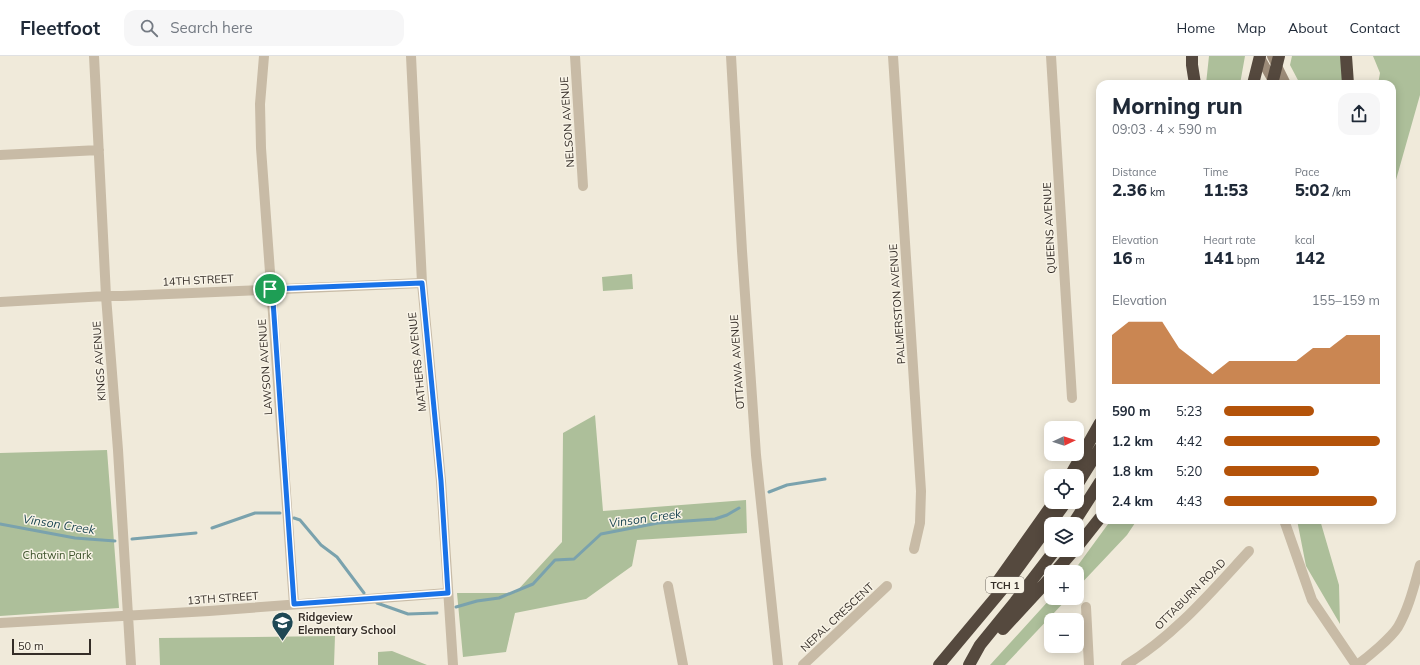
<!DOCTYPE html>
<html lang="en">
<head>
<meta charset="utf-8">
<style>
	:root { --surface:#fff; --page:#f6f6f7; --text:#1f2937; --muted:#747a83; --line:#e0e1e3; --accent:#b45309 }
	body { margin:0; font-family:Mulish,sans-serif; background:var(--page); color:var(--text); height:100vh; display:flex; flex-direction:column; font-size:15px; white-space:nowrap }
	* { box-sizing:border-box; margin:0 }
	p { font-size:13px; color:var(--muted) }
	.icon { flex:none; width:22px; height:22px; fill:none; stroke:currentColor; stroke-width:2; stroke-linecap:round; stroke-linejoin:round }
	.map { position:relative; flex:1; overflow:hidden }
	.side { position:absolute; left:1096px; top:24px; width:300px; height:444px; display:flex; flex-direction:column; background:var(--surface); border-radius:12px; box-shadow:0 2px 10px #0003 }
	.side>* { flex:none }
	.needle { width:26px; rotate:86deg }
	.buttons { position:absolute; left:1044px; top:365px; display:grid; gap:8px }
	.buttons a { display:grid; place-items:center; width:40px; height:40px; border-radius:8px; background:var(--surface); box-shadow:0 2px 10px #0003; font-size:20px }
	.scale { position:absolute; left:12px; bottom:10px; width:79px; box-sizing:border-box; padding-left:4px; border:2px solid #342d27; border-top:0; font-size:11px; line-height:14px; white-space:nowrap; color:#342d27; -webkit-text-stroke:3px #f8f3e6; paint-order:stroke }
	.pin { position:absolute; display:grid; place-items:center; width:34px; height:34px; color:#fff; margin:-17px; border:2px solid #fff; border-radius:50%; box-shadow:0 1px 4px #0007 }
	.round { display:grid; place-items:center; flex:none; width:42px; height:42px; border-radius:12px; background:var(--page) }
	.headline { display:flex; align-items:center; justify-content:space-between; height:68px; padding:0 16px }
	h1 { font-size:22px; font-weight:800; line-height:30px }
	.stats { display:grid; grid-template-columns:repeat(3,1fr); gap:6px; height:68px; padding:4px 16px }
	.stats div { display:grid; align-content:center }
	.stats b { font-size:17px; font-weight:800 }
	.stats small { font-size:11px; font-weight:400 }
	.stats p { font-size:11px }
	.chart { height:112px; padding:8px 16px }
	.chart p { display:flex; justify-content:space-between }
	.chart svg { width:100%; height:72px; margin-top:4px; fill:var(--accent); opacity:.7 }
	ul { padding:0 16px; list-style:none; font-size:13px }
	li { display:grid; grid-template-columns:64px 48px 1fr; align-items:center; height:30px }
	li i { height:10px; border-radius:5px; background:var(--accent) }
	header { display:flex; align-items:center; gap:24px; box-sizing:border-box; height:56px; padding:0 20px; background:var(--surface); border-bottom:1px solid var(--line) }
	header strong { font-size:19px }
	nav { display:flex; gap:22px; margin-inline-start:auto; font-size:14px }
	.search { width:280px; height:36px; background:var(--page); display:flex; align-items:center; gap:10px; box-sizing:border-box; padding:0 14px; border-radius:12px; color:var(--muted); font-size:15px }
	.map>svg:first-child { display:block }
	.green { fill:#adbf9a }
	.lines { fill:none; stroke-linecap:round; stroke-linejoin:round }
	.stream { stroke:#7aa2ad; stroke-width:3 }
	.minor { stroke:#c8bba6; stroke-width:10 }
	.tertiary { stroke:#c8bba6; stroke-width:10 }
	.secondary { stroke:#9c8b78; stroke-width:10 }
	.motorway { stroke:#55493e; stroke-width:12 }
	.motorway-bridge { stroke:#55493e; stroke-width:12 }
	.route-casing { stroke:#fff; stroke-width:8 }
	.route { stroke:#1a73e8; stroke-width:5 }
	.labels { text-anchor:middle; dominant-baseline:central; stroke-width:3; stroke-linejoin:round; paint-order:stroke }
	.shield { fill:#f8f3e6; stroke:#6f6860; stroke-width:1 }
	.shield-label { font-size:10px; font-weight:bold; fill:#342d27 }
	.street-label { font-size:11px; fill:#342d27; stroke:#f8f3e6 }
	.park-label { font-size:11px; fill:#3d522b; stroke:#f8f3e6 }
	.poi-label { font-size:11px; font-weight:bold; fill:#342d27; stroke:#f8f3e6; text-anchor:start }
	.water-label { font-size:12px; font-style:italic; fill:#1e4854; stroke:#f8f3e6 }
</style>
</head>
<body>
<header>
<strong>Fleetfoot</strong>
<div class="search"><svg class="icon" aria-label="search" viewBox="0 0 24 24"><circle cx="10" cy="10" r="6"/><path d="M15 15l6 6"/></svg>Search here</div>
<nav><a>Home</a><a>Map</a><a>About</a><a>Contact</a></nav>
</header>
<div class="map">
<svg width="1420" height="609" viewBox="0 0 1420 609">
	<rect width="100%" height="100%" fill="#f0eada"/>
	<path class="green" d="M1209,0H1245L1240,28H1206Z
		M1292,0H1341L1343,28H1300L1290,9Z
		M1373,0H1420V39L1392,138V28H1378L1380,17Z
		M632,218L633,233L603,235L602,221Z
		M595,359L603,455L746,444L747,477L637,484L632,510L586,543L515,557L506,596L463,601L457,537H515L562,486L563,377Z
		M107,394L119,552L0,560V397Z
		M1111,464H1137L1127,479L1077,532V516H1073Z
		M1297,464H1320L1339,529L1340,568L1306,510Z
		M1051,542H1068L1005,609H990Z
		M335,580L334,609H160L159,582Z
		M392,595L427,609H378V596Z"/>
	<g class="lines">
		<path class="stream" d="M769,436L787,429L825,423
			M294,462L300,464L321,489L337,501L364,537
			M0,468L75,482L115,485
			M212,472L255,457H280
			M132,483L196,477
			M377,547L408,558L437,557
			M456,551L477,545L499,542L533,528L555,504L574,503L601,478L658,467L715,463L727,459L739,452"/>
		<path class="minor" d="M94,0L106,240L118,394L131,609
			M264,0L260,48L261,92L294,548
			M575,0L583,130
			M731,0L742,195L756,399L778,609
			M893,0L921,435L920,467L914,493
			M1051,0L1072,342
			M0,99L99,94
			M0,246L106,240H122L422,227
			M668,530L683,609
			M1086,551L1089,609
			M0,567L209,555L448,537
			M803,609L887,530
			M1126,609C1174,580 1211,536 1249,495
			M1357,609C1368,601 1391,582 1398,571C1409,552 1414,530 1420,509"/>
		<path class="tertiary" d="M411,0L422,227L441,425L453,609
			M1284,464L1312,544L1356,609"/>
		<path class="secondary" d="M1259,0L1275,28
			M1272,0L1286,28"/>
		<path class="motorway" d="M1192,0V9L1195,28
			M1346,0L1348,28
			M1070,420L1100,367
			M1077,429L1100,392
			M1073,468L1100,426
			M1077,491L1100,462
			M1055,516L1074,494
			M998,525L1054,446
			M1003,573L1051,521
			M939,609L1001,535L1066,446
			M969,609L980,589L1015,546L1055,494"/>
		<path class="motorway-bridge" d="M1253,28L1260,0
			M1272,28L1279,0"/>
	</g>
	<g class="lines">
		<defs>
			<path id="route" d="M422,227L441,425L448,537L294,548L273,245L270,233Z"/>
		</defs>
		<use href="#route" class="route-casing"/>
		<use href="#route" class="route"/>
	</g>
	<defs>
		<symbol id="school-pin" viewBox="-11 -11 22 30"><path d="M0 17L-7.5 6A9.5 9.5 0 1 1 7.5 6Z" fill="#1e4854" stroke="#f8f3e6"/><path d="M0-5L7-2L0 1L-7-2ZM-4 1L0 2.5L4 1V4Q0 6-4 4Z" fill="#fff"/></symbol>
	</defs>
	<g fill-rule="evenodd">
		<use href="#school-pin" x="270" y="554" width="25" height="34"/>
	</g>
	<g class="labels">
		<rect class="shield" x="986" y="521" width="38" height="16" rx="3"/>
		<g class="shield-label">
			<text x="1005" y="529">TCH 1</text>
		</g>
		<g class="street-label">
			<text transform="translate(567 66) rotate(-94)">NELSON AVENUE</text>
			<text transform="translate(1049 172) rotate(-93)">QUEENS AVENUE</text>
			<text transform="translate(198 224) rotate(-3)">14TH STREET</text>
			<text transform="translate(897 248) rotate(-94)">PALMERSTON AVENUE</text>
			<text transform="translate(99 305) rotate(-94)">KINGS AVENUE</text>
			<text transform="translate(417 306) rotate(-96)">MATHERS AVENUE</text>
			<text transform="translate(737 306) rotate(-94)">OTTAWA AVENUE</text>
			<text transform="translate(265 311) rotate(-94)">LAWSON AVENUE</text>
			<text transform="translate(1190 538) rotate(-45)">OTTABURN ROAD</text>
			<text transform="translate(223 542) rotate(-4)">13TH STREET</text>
			<text transform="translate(837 561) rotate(-43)">NEPAL CRESCENT</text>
		</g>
		<g class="park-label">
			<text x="57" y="499">Chatwin Park</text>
		</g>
		<g class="poi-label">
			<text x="298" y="561">Ridgeview<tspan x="298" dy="13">Elementary School</tspan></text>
		</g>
		<g class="water-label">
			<text transform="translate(645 462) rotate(-8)">Vinson Creek</text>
			<text transform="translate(59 468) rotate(9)">Vinson Creek</text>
		</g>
	</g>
</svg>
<div class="buttons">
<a><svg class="needle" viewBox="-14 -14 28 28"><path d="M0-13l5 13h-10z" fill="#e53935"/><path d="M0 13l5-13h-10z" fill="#747a83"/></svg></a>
<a><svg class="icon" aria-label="locate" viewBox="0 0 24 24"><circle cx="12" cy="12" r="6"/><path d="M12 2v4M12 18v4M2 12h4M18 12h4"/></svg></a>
<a><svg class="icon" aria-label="layers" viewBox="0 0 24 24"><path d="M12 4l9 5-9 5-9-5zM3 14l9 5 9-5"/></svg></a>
<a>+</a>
<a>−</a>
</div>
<div class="scale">50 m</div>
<div class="pin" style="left:270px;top:233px;background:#1e9e55"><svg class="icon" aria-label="arrive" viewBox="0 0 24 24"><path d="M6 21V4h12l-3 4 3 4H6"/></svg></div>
<section class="side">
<div class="headline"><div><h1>Morning run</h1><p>09:03 · 4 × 590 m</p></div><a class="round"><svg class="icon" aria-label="share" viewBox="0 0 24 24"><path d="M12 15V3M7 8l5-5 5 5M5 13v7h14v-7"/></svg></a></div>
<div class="stats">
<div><p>Distance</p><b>2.36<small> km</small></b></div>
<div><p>Time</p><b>11:53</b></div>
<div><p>Pace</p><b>5:02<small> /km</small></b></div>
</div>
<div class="stats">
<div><p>Elevation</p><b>16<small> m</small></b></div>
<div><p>Heart rate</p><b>141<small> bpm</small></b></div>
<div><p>kcal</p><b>142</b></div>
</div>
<div class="chart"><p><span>Elevation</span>155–159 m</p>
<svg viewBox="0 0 160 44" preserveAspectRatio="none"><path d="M0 44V14L10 6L20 6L30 6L40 22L50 30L60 38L70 30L80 30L90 30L100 30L110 30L120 22L130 22L140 14L150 14L160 14V44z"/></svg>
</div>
<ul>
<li><b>590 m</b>5:23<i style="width:58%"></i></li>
<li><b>1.2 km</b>4:42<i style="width:100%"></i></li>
<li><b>1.8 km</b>5:20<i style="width:61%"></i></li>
<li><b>2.4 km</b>4:43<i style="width:98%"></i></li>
</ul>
</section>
</div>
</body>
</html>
